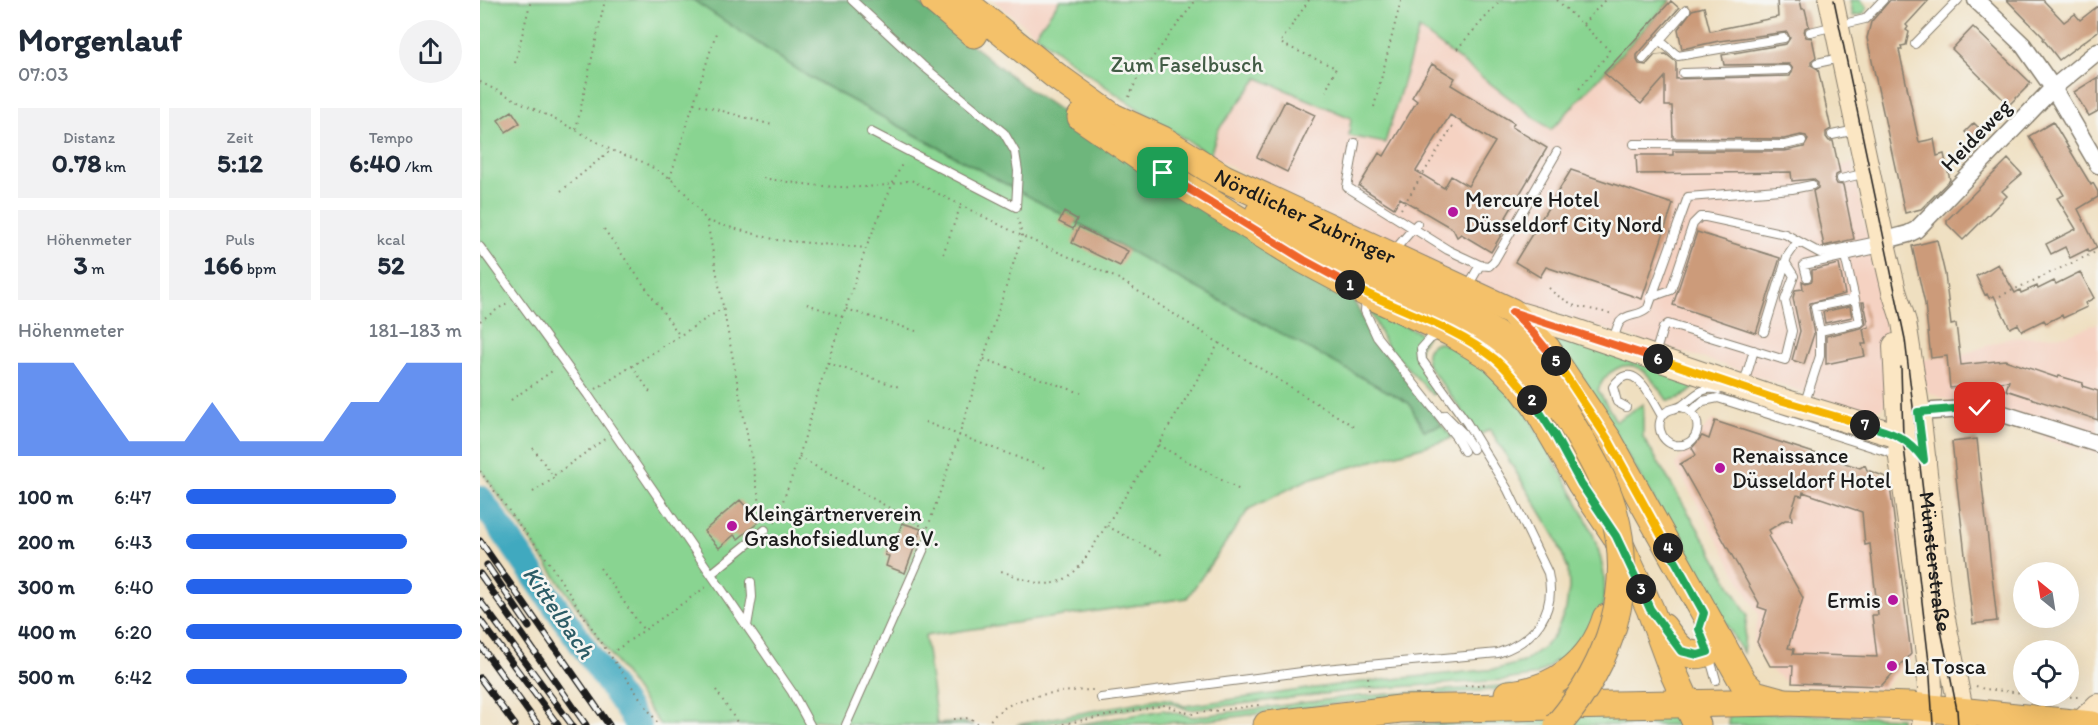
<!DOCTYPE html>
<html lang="de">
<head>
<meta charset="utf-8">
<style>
	:root { --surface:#fff; --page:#f2f2f3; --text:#1f2937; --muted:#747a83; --accent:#2563eb }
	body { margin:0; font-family:Itim,sans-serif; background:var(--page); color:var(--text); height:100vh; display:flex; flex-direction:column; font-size:22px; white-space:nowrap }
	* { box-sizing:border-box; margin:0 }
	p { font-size:20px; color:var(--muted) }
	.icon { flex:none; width:33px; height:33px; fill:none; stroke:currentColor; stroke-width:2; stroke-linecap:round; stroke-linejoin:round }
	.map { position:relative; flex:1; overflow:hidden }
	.details { display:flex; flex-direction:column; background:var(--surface); width:480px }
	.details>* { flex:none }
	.needle { width:39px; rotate:330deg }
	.controls { position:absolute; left:1533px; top:562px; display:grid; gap:12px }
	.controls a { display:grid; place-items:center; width:66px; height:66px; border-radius:50%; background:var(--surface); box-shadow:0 6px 24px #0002; font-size:30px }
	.pin { position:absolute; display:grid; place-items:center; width:51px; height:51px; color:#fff; margin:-26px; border-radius:12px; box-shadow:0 3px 9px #0006 }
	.km { position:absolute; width:30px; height:30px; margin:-15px; border-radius:50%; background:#222; color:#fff; font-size:16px; line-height:30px; text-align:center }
	.round { display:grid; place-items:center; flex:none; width:63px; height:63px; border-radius:32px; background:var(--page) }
	.summary { display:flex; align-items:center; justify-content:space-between; height:102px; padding:0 18px }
	h1 { font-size:33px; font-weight:800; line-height:45px }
	.figures { display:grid; grid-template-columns:repeat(3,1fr); gap:9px; height:102px; padding:6px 18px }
	.figures div { display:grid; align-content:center; border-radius:0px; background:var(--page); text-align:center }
	.figures b { font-size:26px; font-weight:800 }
	.figures small { font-size:16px; font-weight:400 }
	.figures p { font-size:16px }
	.chart { height:168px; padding:12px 18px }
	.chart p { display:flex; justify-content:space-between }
	.chart svg { width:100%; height:108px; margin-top:6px; fill:var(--accent); opacity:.7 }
	ul { padding:0 18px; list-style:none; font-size:20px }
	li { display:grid; grid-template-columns:96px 72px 1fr; align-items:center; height:45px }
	li i { height:15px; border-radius:8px; background:var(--accent) }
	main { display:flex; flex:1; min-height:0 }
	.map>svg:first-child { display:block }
	.built { fill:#f5d2c2 }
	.green { fill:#89d491; stroke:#527856; stroke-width:1.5 }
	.forest { fill:#6eb67b; stroke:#45694c; stroke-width:1.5 }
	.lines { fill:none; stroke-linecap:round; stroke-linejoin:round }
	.river { stroke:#3fa9bf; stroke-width:26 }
	.building { fill:#cc9b7a; fill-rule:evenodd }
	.lane-casing { stroke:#867e6e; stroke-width:10 }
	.street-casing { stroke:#867e6e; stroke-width:19 }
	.secondary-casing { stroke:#867e6e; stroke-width:26 }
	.primary-casing { stroke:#867e6e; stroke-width:29 }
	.path { stroke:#867e6e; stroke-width:2; stroke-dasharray:1.5 4.5; stroke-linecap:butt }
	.lane { stroke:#fff; stroke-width:8 }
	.street { stroke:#fff; stroke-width:16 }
	.secondary { stroke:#fbe6c3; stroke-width:24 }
	.primary { stroke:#f4c16a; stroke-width:27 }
	.tram { stroke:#1c1c1c; stroke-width:1.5 }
	.rail-casing { stroke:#1c1c1c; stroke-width:7 }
	.rail { stroke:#f6f6f2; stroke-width:4.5; stroke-dasharray:14; stroke-linecap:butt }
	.primary-bridge-casing { stroke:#867e6e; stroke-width:29; stroke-linecap:butt }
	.primary-bridge { stroke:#f4c16a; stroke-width:27 }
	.split-1-casing { stroke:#fff; stroke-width:12 }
	.split-2-casing { stroke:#fff; stroke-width:12 }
	.split-3-casing { stroke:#fff; stroke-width:12 }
	.split-4-casing { stroke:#fff; stroke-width:12 }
	.split-5-casing { stroke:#fff; stroke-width:12 }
	.split-6-casing { stroke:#fff; stroke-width:12 }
	.split-7-casing { stroke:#fff; stroke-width:12 }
	.split-8-casing { stroke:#fff; stroke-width:12 }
	.split-1 { stroke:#f0652b; stroke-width:8 }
	.split-2 { stroke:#f5b400; stroke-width:8 }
	.split-3 { stroke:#22a559; stroke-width:8 }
	.split-4 { stroke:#22a559; stroke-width:8 }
	.split-5 { stroke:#f5b400; stroke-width:8 }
	.split-6 { stroke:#f0652b; stroke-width:8 }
	.split-7 { stroke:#f5b400; stroke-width:8 }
	.split-8 { stroke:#22a559; stroke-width:8 }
	.poi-dot { fill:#b5179e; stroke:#f6f6f2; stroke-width:2 }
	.labels { text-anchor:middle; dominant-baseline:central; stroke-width:5; stroke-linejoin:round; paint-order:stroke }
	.park-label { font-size:22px; fill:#425c45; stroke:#f6f6f2 }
	.street-label { font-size:22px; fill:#1c1c1c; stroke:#f6f6f2 }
	.poi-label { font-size:22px; fill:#1c1c1c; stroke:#f6f6f2; text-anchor:start }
	.water-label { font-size:24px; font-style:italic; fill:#2c5b65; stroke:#f6f6f2 }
</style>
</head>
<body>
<main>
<section class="details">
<div class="summary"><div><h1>Morgenlauf</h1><p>07:03</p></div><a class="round"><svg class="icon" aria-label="share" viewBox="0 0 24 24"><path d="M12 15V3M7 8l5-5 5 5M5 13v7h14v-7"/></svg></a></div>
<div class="figures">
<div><p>Distanz</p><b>0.78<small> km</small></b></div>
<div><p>Zeit</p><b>5:12</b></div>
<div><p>Tempo</p><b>6:40<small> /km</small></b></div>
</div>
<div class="figures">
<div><p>Höhenmeter</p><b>3<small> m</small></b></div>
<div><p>Puls</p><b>166<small> bpm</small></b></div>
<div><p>kcal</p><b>52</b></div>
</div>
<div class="chart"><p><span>Höhenmeter</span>181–183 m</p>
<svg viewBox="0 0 160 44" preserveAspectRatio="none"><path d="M0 44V6L10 6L20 6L30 22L40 38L50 38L60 38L70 22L80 38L90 38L100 38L110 38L120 22L130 22L140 6L150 6L160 6V44z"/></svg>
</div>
<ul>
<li><b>100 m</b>6:47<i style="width:76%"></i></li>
<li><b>200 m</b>6:43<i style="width:80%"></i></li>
<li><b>300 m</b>6:40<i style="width:82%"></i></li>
<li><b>400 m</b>6:20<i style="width:100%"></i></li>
<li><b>500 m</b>6:42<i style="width:80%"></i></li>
</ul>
</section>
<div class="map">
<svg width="1618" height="725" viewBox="0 0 1618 725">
	<rect width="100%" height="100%" fill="#f6f6f2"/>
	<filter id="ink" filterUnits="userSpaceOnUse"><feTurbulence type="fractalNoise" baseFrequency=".0167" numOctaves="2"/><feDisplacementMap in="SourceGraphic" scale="12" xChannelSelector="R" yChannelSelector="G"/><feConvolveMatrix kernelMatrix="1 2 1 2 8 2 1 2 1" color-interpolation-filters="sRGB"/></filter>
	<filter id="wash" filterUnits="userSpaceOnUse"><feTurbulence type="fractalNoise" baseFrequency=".008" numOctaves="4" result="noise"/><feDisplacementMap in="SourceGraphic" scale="24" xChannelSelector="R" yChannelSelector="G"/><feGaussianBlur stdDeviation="1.35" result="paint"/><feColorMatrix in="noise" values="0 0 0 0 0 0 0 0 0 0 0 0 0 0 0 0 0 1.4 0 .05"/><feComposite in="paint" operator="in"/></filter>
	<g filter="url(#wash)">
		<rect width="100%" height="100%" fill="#efdfc0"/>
		<path class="built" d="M513,0H580L555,34Z
			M939,29L1071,130L1135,61L1147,70L1301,63L1325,172L1373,163L1405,327L1409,364V395L1403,408L1384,413L1235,362L1052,307L865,228L730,155L738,130L778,78L871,118Z
			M1618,323V454L1564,439L1555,418L1472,402L1448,392L1438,360L1482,355L1527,338L1587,335Z
			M1232,420L1413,478L1433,656L1402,689L1310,685L1288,668L1273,643L1279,615L1195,464Z"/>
		<path class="green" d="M0,0H213L329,77L929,403L944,430L962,425L972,437L967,440L829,479L769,509L707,598L445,636L457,724L482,722L494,725H381L334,720L328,725H180L0,469Z
			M580,0H1191L1071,130L939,29L905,143L869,136L871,118L778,78L738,130L730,155C669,118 611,78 555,34Z
			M1370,0H1380L1388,8L1383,14L1373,16Z
			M889,309L947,336C929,359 943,370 958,390L953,395L906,345Z
			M1060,329L1221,379C1213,391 1201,400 1187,400C1175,383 1160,356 1136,369C1126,374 1122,381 1118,390L1136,421L1163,404V437L1232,552L1267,615L1263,653L1103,379Z
			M957,342C984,347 1026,385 1043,407C1052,421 1060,436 1068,451C1092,491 1130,549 1124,598C1120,626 1097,649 1080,671L1075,660L1069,667L1056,675L1025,680L886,689L709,710L691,703H683L558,725H536L676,699H690L704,706L871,683L1017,669L1043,662L1066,645L1075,634L1086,609L1089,588L1088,569L1075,536L1010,429L1000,435L947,364C946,352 946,347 957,342Z
			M1032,685L1033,688L869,702L714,722L596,725L683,710L713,717L868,697Z
			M1202,711L1209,725H910Z
			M1249,712L1420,718V725H1248Z"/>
		<path class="forest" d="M213,0H435L541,84L705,196L874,301L891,334L962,425L944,430L929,403L329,77Z"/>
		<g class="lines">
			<path class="river" d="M0,498L158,725"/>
		</g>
		<g id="blocks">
			<path class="building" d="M1297,0H1320L1322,9H1325L1329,26L1325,28L1324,33L1326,37L1332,38L1336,57L1331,61V65L1338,69L1351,129L1346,132V137L1349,141H1353L1360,173L1356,175L1355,180L1357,184L1363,185L1374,239L1344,246L1333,191L1338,188V183L1333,179L1312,181L1311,172L1157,174L1156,155H1193V151H1305L1324,147L1328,140L1326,136L1321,135L1304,139L1193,138L1192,106H1185V77L1161,104L1124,73L1191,1L1199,8L1157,55V60L1159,64L1166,65L1175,55L1186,54L1196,62V79L1310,76L1313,69L1309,64L1244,65L1242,55L1306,44L1310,38L1307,32L1239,41L1202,49L1198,29L1212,10L1224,7L1230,31L1298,17Z
				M1410,0H1449L1426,25L1428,27L1426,30L1429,32L1426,45L1421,46L1422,50H1419L1439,142L1454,139L1457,156L1464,154L1470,180L1441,209L1425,213L1387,38L1391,22Z
				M1527,0H1563L1584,22L1595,14L1600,20L1618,6V31L1579,60L1563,39L1564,38Z
				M1493,27L1551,83L1529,105L1472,49Z
				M952,64L975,78L971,85L1034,123L1032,127L1067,148L1026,217L1030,220L1011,252L981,234L977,237L973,229L920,198L914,208L879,186L899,153L904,156L937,101L932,97ZM970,115L1015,142L988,186L971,176L964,188L936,171Z
				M1618,77V111L1609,116L1594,92Z
				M805,101L835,115L807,172L777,157Z
				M32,111L40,123L26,132L18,120Z
				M1573,122L1611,185L1613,183L1618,192V197L1598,209L1617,248L1609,252L1608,249L1590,258L1585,247L1571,254L1566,244L1596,229L1577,198L1584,195L1549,136Z
				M1494,123L1503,132L1494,140L1485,132Z
				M1528,159L1542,174L1522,191L1527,196L1483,240L1467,224V220Z
				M1091,170L1193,204L1162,299L1066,267L1060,277L1035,262Z
				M584,212L597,219L593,229L579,222Z
				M599,227L648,251L640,266L592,243Z
				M1217,232L1300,258L1276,333L1193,305Z
				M1457,240L1465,274L1471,325L1476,324L1481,365L1525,360L1578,378L1579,376L1603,383L1602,386L1618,391V420L1526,390L1529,381L1470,388L1467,356L1451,358L1445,304L1432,246Z
				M1359,264L1365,294L1330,303L1329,308L1334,334L1324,364L1312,360L1320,331L1313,298L1315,290L1323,289L1322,281L1326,283L1332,281V270Z
				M1518,264L1535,293L1540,290L1541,293L1557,286L1558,289L1574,281L1576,284L1600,272L1614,298L1605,303L1607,307L1583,318L1582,315L1566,323L1564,320L1542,331L1538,324L1530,328L1514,296L1509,298L1507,294L1505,295L1496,276Z
				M1382,302H1384L1389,327L1383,329L1386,344H1382L1385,356L1346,364V336L1381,328L1386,324Z
				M1370,306L1372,317L1345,323L1343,312Z
				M1235,421L1380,468L1385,465L1387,470L1409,478L1431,654L1401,686L1312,683L1313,666H1290L1277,642L1287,610L1278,607L1279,603L1200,464L1216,455L1212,448L1222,436L1229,439ZM1323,492L1382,512L1385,545L1390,544L1398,615H1392L1397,657L1313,654L1314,649L1308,648L1323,598L1288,536L1291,534L1289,530L1305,520H1312L1311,513L1317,495L1322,496Z
				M1497,439L1517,621L1493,624L1472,442Z
				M260,500L279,522L258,539L254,535L239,548L224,531Z
				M422,523L441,529L425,573L406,566L409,556L405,555L411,539L416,540Z"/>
		</g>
	</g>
	<g filter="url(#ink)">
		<use href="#blocks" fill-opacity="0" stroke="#867e6e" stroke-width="1.5"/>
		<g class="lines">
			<defs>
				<path id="lane" d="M372,0L442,65L524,133L535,152L538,171L536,207L391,132
					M1330,32L1385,19L1403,0
					M1179,40L1198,56L1304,38
					M1435,44L1478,0
					M1163,59L1206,10
					M1337,63L1360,58
					M1203,73L1307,70
					M1352,135L1376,130
					M875,143L867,187L968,250L1000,265L992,279
					M1154,144L1305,145L1322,141
					M1361,179L1387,173
					M918,246L937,224
					M0,247L108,395L312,692L330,725
					M1000,265L1009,266L1014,261L1077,152
					M1327,277L1324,265L1401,248
					M886,297L885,311L897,337L976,437L984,451
					M1171,297L1191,290L1213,224L1220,217H1226L1305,234L1340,253L1402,240
					M1340,331L1380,322L1375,299
					M1284,332L1307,257L1318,241
					M1133,342C1135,336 1136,327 1140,322C1147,313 1160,317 1168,308L1208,197L1312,189L1332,185
					M1175,354L1183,328L1188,324L1305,360L1312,331L1305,300L1314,276L1305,262
					M1263,387L1274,350
					M1324,405L1340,356V331L1335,307L1375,299L1365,256
					M1146,407L1137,402L1133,387C1154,355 1172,400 1182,416
					M1201,407C1227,414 1220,449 1195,445C1180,442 1174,422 1186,412C1191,408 1198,409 1203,405C1215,396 1223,385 1239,390
					M1211,412L1223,401L1238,398L1408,452L1418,457
					M965,415L982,432L993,449
					M231,574L285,530
					M267,626L272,597L271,582
					M1229,655L1236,680
					M621,698L845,669L1018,653C1054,641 1077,613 1068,573L1028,490L987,423L942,360L941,349L950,339L959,334
					M366,725L446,544"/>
				<path id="street" d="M1496,0L1543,45L1573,88L1618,165
					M1402,241L1428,234L1436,230L1573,88L1618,51
					M1438,412L1500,408L1517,412L1618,444"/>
				<g id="secondary">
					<path id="s1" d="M1351,0L1402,239L1414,291L1424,322L1438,412L1460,604L1484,725"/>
					<path d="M1032,312L1087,328L1290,397L1419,436L1430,442L1444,460"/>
					<path d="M1415,346L1421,458L1449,661L1450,691L1444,725"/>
					<path d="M1600,724L1618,706"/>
				</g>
				<g id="primary">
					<path d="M454,0L494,34"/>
					<path id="s2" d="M482,0L576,76L633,117L683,140L744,178L1032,312L1067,349L1129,441L1263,682L1275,694L1304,702"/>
					<path d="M601,117L683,173L824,260L886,293L970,332L1014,359L1040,385L1055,405L1101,484L1136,536L1170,609L1194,674L1217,725"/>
					<path d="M779,213L985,316L1021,338L1044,357L1061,376L1084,411"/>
					<path d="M1183,627C1195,643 1205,662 1228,652L1235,643L1236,636"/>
					<path d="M1028,694C1073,691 1112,663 1126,618"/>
					<path d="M787,725L920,709L1304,702L1431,706L1612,725"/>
				</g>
			</defs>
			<use href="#lane" class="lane-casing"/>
			<use href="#street" class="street-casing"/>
			<use href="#secondary" class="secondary-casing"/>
			<use href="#primary" class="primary-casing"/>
			<path class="path" d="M829,0L800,43L856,68L846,91
				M1077,0L1129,50L1128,54L1099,89
				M1103,24L1125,0
				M977,49L1021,0
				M35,63L51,0
				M0,82L96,130L131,150L163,162L190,178L209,197L227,221L283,519
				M649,97L658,77L716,0
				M214,103L292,125
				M894,107L921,0
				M96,129L125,0
				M190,178L236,33
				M283,178C332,186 383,193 431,180L542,236L639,279L739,343L678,445L603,562C576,596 556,583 521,571
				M81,191L131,150
				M921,209L975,123
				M227,221L297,240L386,248
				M124,229L200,336
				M463,254L481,205
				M1069,288L1075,294L1095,306L1134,314
				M1520,296L1618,251
				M327,304L363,317
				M366,309L436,331
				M0,321L27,303
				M739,343L875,427
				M504,359L601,393
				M348,363L419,387
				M152,366L172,395
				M116,389L243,308
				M31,400L75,369
				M445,422L568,469
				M678,445L760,490
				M53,448L73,476L126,438
				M319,457L447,529
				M0,471L43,530L62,552L127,651L179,725
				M53,492L73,479V476
				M295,523L319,457L340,385L386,248L412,185L423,162
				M627,526L682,555
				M446,533L479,436L542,236L538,218
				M120,568L163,629
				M136,650L226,587
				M888,677L889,692
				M985,686L1009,684
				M1496,686L1504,689L1544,693
				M236,690L259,725
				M1566,696L1599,697
				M474,719L490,718L500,725
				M507,725C525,694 581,691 614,690
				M577,725L685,705L711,714L779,705"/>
			<use href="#lane" class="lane"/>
			<use href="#street" class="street"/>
			<use href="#secondary" class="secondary"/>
			<use href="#primary" class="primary"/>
			<path class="tram" d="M1354,0L1425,339L1457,610L1477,710L1478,725
				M1421,367L1423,438L1449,662L1453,725"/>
			<defs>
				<path id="rail" d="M0,541L129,725
					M7,565L49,627
					M0,574L106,725
					M0,601L92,725
					M0,620L78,725
					M0,645L58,725
					M0,678L35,725"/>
			</defs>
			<use href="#rail" class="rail-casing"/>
			<use href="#rail" class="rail"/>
			<defs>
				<path id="primary-bridge" d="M1078,725C1130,664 1156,588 1133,509C1123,474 1102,442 1084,411"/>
			</defs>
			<use href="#primary-bridge" class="primary-bridge-casing"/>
			<use href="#primary-bridge" class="primary-bridge"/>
		</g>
	</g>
	<g class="lines" filter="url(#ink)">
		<defs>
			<path id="split-1" d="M683,173L824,260L870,285"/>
			<path id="split-2" d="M870,285C915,309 976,327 1015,359C1029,371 1041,386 1052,400"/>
			<path id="split-3" d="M1052,400L1074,434L1101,484L1136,536L1161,589"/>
			<path id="split-4" d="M1161,589L1170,609L1201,651L1218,655L1228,652L1219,629L1224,613L1188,548"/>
			<path id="split-5" d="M1076,361L1129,441L1188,548"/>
			<path id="split-6" d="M1076,361L1053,333L1032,312L1178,359"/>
			<path id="split-7" d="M1178,359L1290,397L1385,425"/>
			<path id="split-8" d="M1385,425C1411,432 1428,437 1444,460L1438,412L1485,408H1500"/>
		</defs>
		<use href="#split-1" class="split-1-casing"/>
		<use href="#split-2" class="split-2-casing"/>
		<use href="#split-3" class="split-3-casing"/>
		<use href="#split-4" class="split-4-casing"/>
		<use href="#split-5" class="split-5-casing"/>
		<use href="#split-6" class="split-6-casing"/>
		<use href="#split-7" class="split-7-casing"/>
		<use href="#split-8" class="split-8-casing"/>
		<use href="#split-1" class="split-1"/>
		<use href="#split-2" class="split-2"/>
		<use href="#split-3" class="split-3"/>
		<use href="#split-4" class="split-4"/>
		<use href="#split-5" class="split-5"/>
		<use href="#split-6" class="split-6"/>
		<use href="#split-7" class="split-7"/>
		<use href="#split-8" class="split-8"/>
	</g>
	<g class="poi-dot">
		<circle cx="973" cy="212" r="6"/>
		<circle cx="1240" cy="468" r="6"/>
		<circle cx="252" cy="526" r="6"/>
		<circle cx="1413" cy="600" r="6"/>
		<circle cx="1412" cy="666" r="6"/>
	</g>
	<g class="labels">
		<g class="park-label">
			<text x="707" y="64">Zum Faselbusch</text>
		</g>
		<g class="street-label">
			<text transform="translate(1496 135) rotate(-46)">Heideweg</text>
			<text stroke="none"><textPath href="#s2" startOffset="408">Nördlicher Zubringer</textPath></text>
			<text stroke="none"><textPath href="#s1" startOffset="572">Münsterstraße</textPath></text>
		</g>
		<g class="poi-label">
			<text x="985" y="199">Mercure Hotel<tspan x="985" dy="25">Düsseldorf City Nord</tspan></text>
			<text x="1252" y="455">Renaissance<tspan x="1252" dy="25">Düsseldorf Hotel</tspan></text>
			<text x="264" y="513">Kleingärtnerverein<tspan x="264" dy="25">Grashofsiedlung e.V.</tspan></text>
			<text x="1401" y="600" text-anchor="end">Ermis</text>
			<text x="1424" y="666">La Tosca</text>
		</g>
		<g class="water-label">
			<text transform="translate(79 612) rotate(55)">Kittelbach</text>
		</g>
	</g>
</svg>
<div class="controls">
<a><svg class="needle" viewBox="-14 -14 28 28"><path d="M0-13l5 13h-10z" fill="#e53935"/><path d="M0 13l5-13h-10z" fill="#747a83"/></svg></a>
<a><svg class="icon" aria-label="locate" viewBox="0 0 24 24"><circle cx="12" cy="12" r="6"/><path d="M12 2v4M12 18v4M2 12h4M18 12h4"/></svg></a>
</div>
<div class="pin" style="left:683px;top:173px;background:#1e9e55"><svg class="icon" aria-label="arrive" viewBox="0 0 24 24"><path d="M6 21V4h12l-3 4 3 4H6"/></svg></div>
<div class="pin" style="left:1500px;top:408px;background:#d93025"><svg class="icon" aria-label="check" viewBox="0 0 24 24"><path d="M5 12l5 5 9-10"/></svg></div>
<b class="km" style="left:870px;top:285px">1</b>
<b class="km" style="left:1052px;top:400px">2</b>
<b class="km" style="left:1161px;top:589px">3</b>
<b class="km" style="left:1188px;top:548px">4</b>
<b class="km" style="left:1076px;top:361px">5</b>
<b class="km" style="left:1178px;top:359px">6</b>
<b class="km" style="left:1385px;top:425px">7</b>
</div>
</main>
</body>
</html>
